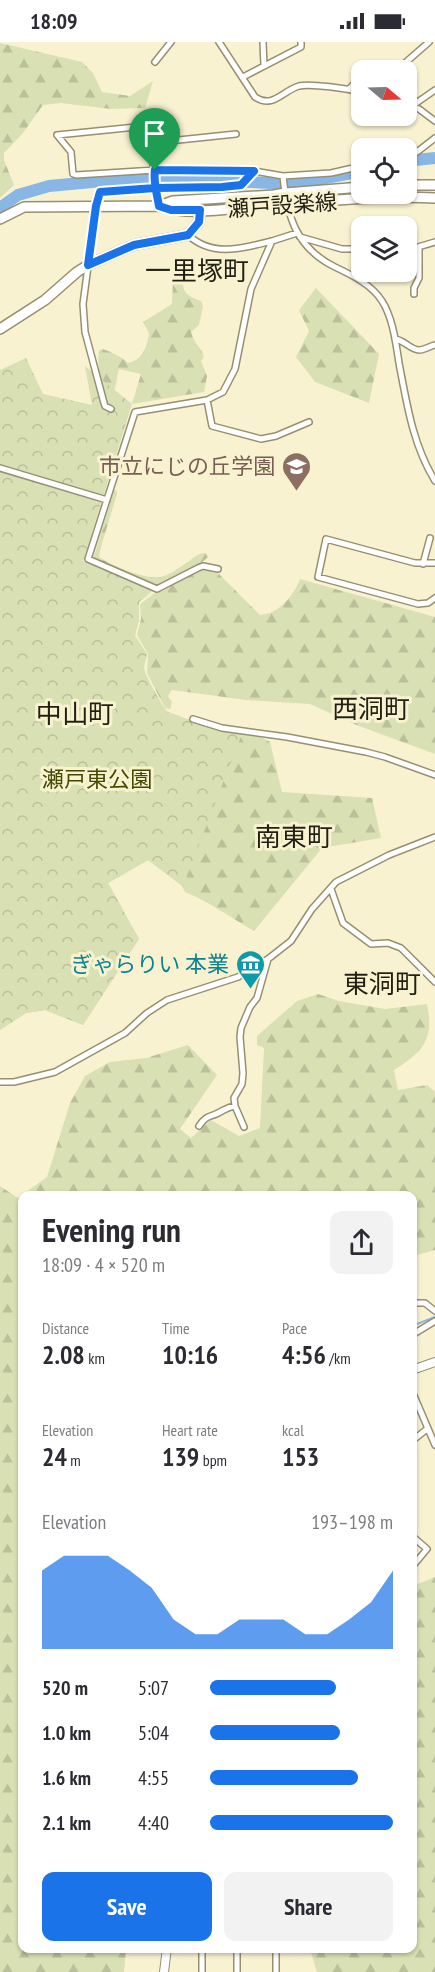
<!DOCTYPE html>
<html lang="en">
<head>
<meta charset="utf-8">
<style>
	:root { --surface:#fff; --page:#f2f2f3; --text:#2b2b33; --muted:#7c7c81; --accent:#1a73e8 }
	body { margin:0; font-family:"PT Sans Narrow","Noto Sans JP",sans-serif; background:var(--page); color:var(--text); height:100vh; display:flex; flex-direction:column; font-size:22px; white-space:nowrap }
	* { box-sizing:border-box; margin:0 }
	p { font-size:20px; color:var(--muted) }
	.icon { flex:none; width:33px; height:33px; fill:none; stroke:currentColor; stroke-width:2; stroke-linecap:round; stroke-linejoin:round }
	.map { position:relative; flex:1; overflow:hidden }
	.side { position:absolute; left:18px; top:1149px; width:399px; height:762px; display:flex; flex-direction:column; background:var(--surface); border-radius:12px; box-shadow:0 2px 4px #0004 }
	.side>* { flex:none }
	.needle { width:39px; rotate:109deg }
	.fabs { position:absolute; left:351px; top:18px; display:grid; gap:12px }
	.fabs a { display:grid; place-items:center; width:66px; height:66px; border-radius:12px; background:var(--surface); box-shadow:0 2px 4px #0004; font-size:30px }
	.pin { position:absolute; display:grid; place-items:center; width:51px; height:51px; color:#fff; margin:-62px -26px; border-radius:50% 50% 50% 0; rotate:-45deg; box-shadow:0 0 6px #0007 }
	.pin .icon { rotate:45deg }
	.round { display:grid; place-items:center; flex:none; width:63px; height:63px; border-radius:12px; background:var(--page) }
	.summary { display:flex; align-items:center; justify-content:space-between; height:102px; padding:0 24px }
	h1 { font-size:33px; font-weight:800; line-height:45px }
	.stats { display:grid; grid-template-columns:repeat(3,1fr); gap:9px; height:102px; padding:6px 24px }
	.stats div { display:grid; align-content:center }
	.stats b { font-size:26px; font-weight:800 }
	.stats small { font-size:16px; font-weight:400 }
	.stats p { font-size:16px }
	.chart { height:168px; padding:12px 24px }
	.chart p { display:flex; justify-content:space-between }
	.chart svg { width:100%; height:108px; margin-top:6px; fill:var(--accent); opacity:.7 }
	.primary-button { display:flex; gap:12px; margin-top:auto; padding:12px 24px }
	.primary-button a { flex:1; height:69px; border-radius:12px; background:var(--accent); color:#fff; font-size:24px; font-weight:800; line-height:69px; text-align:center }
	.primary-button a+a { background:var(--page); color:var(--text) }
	ul { padding:0 24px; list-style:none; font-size:20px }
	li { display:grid; grid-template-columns:96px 72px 1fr; align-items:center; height:45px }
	li i { height:15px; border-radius:8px; background:var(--accent) }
	.status { display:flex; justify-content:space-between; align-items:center; height:42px; padding:0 30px; background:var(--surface); direction:ltr }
	.status svg { height:16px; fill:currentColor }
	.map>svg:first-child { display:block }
	.forest { fill:url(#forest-firs) }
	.park { fill:url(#park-crowns) }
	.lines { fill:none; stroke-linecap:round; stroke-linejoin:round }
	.stream { stroke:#89b7e5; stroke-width:2 }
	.river { stroke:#89b7e5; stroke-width:12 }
	.minor-casing { stroke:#969071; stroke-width:8 }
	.secondary-casing { stroke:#969071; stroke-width:10 }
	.primary-casing { stroke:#969071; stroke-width:12 }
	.minor { stroke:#fff; stroke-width:5 }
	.secondary { stroke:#fff; stroke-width:8 }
	.primary { stroke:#fff; stroke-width:9 }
	.route-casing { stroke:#fff; stroke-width:12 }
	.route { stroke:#1a73e8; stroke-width:8 }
	.labels { text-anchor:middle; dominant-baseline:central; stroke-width:6; stroke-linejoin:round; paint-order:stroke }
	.street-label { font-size:22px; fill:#221f13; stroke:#f9f2d1 }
	.education-label { font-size:22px; fill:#785e54; stroke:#f9f2d1; text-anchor:end }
	.park-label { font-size:22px; fill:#434a00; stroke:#f9f2d1 }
	.culture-label { font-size:22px; fill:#0d838f; stroke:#f9f2d1; text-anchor:end }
	.quarter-label { font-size:26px; fill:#221f13; stroke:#f9f2d1 }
</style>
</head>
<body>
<div class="status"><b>18:09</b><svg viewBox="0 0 49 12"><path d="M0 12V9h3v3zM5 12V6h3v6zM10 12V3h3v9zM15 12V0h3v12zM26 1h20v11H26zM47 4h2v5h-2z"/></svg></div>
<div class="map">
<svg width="435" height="1930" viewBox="0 0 435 1930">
	<defs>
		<pattern id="forest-firs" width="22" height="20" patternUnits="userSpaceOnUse" patternTransform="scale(1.5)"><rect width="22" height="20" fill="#d9e0b3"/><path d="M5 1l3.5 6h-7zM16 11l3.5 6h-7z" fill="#bac099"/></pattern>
		<pattern id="park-crowns" width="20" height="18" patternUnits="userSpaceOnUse" patternTransform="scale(1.5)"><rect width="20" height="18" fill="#d9e0b3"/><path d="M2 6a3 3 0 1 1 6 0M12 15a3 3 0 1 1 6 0" fill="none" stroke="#bac099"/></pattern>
	</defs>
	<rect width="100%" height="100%" fill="#f9f2d1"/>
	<path class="forest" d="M0,1L82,20L93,31L102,50L130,54L153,39L145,66L111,67L61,61L43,63L23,91L4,111V118L14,143L0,156Z
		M172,225H177L183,234C182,251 186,253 201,259L203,264L199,283L191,290C194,302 202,306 204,315L201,319L207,334L204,350L132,362L141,332L119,327C116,338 115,355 108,362C102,344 96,327 99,308L103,307C111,310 122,315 128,321C143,318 147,305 149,291L143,280L172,262L173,237L170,227Z
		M316,246L379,312L369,361L315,340L296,315L309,289L299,268Z
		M114,448L117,449V452L101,505L99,515C113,524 145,538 161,535C169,533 179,526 186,521C193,517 197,511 206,511L208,515L198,524L160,544L95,519L94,514Z
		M204,528L219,532L260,573C279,572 294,553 300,537L435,575V712L359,684L310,662L246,658L172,648L168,654L172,660L170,667L165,666L147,631L148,612L137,593L141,577L140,562L156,550L163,549L181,537Z
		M152,550L139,560V577L135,594L147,612C146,617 144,622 144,627C145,633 163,666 168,670L211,686L261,695L270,700L282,750L372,756L381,796L322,806L254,889C231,876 210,860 185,850L182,844L148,818L108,841L139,897L83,983L45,968L26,971L0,988L48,606Z
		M318,952L339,959L385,967L427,962C435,999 421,1011 394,1028L398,1048L427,1043L435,1050V1208L413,1214L412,1154H22V1906L126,1907L124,1930H0V1144L18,1156L47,1135L70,1061L85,1034L110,1020L146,1016L188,1003L217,1033L180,1087L191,1096L211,1078L239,1094L260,1086L264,1006L257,1003V994L297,959Z
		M435,1535V1930H317L310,1907L412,1906L413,1544Z"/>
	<path class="park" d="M26,316L43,352L92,363L85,324L132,362L83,519L153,548L139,560V577L135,594L147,612L144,624L145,631L162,666L168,670L211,686L242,692L183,844L148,818L108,841L139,897L83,983L45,968L26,971L0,988V328Z"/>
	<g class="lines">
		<path class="stream" d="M412,1284L435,1275"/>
		<path class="river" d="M406,119L435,116
			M0,166L18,153L49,144L114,138L164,136L294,142L362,129"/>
		<defs>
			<path id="minor" d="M219,0L255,55C273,67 282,49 299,44C311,41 348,47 362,50
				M263,0L264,24
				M155,20L171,0
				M392,28L405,21L429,0
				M243,35L301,5V0
				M349,47L356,40L362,37
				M406,62L419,67L435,79
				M412,64L435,48
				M150,101L236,92
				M406,113L417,110L435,96
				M283,134C287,174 296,206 335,225C352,233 372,243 382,259C393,276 396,302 399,321C407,363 413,403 435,439
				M159,164C154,137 153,111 146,84L57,93L71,110L73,132L76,133L155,128L254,129L283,134L331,131L362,124
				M188,193C213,216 243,206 272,199
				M300,195L342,207H362
				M406,206L418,205L435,200
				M414,252V246L419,236V205
				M395,297C404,298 411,308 419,308C424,308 430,304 435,303
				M207,358L212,384L261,397L276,394L309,380
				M111,367L105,364L104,361L85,290L83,262L96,164L100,150L155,146L222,145L241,143L254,129
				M0,426L107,458
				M435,521H415L326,497L318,535L418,562L428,561L435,556
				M423,522L430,496
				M218,527L203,524L198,526L157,547L88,517L135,370L207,358L223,350L235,327L251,247L272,199L297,191
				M193,677L222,686L287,695L366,710L385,715L435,733
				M331,847L343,881L371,902L388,901L401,906L435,940
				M0,1040H14L55,1030L125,991L147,971L167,958L238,935L268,917L291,899L312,867L336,840L389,813L435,795
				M199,1084C207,1072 210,1076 220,1070C226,1067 228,1065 235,1064
				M244,1085L235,1064L234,1056L242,1042L243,1031L240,995L241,986L250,965L257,956L268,917
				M412,1261H425L435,1269
				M412,1293L435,1279
				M412,1349L435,1403
				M412,1399L427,1387
				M412,1494L427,1507L412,1525
				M237,1906V1930
				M202,1930V1906
				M276,1930V1906"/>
			<path id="secondary" d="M412,1328L435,1320
				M164,1930L167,1906"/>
			<path id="primary" d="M406,143H435
				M159,164C189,174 225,167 256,164C315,160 376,153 435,156
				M0,177L24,165L159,164L173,159L274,153L285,151L362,145
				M0,287L45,258L77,230L88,223L134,203L188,193L199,180L200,168"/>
		</defs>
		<use href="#minor" class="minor-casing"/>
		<use href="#secondary" class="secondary-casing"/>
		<use href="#primary" class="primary-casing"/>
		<use href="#minor" class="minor"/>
		<use href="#secondary" class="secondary"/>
		<use href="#primary" class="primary"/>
	</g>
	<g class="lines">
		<defs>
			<path id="route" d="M155,128C153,140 157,152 159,164L171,168H200L199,180L188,193L134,203L88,223L96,164L100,150L155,146L222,145L241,143L254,129L155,128"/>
		</defs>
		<use href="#route" class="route-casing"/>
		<use href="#route" class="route"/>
	</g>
	<defs>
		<symbol id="school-pin" viewBox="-11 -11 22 30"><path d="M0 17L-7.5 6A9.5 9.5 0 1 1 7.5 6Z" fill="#8d6e63" stroke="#f9f2d1"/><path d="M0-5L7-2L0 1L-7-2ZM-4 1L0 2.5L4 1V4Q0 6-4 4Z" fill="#fff"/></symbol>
		<symbol id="museum-pin" viewBox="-11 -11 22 30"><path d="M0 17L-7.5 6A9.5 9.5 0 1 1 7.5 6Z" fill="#0f9aa8" stroke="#f9f2d1"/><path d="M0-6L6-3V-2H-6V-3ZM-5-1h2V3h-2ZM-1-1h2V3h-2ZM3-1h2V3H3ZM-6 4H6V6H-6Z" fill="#fff"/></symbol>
	</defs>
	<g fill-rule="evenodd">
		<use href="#school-pin" x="280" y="408" width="33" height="45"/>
		<use href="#museum-pin" x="234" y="906" width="33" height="45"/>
	</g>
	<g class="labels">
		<g class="street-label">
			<text transform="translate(282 163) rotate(-4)">瀬戸設楽線</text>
		</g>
		<g class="education-label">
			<text x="275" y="424">市立にじの丘学園</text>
		</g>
		<g class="park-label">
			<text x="97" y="737">瀬戸東公園</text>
		</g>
		<g class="culture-label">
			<text x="229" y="922">ぎゃらりい 本業</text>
		</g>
		<g class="quarter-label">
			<text x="197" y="228">一里塚町</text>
			<text x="371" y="666">西洞町</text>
			<text x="75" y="671">中山町</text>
			<text x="294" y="794">南東町</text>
			<text x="382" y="941">東洞町</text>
		</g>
	</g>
</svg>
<div class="fabs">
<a><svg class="needle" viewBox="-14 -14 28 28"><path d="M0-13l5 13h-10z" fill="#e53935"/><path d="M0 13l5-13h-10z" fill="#7c7c81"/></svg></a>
<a><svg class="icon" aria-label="locate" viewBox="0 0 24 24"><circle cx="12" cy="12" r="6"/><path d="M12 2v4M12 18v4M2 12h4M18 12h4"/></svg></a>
<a><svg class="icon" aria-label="layers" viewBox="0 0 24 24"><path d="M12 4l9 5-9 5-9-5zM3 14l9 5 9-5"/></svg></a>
</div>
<div class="pin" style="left:155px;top:128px;background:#1e9e55"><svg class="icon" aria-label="arrive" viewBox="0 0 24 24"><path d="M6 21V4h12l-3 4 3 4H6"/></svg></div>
<section class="side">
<div class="summary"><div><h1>Evening run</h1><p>18:09 · 4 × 520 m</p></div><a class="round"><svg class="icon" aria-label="share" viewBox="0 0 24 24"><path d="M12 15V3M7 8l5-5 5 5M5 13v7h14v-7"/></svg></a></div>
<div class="stats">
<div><p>Distance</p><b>2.08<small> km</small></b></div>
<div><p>Time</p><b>10:16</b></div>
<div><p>Pace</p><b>4:56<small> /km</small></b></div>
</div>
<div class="stats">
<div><p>Elevation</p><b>24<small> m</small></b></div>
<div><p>Heart rate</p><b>139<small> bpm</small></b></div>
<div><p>kcal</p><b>153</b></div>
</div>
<div class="chart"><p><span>Elevation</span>193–198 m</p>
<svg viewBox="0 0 160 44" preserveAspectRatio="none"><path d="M0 44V12L10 6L20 6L30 6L40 12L50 19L60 32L70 38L80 38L90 32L100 32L110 32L120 38L130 38L140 32L150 25L160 12V44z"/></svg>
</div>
<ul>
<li><b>520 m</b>5:07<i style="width:69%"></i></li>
<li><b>1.0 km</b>5:04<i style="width:71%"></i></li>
<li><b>1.6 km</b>4:55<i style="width:81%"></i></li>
<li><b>2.1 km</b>4:40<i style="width:100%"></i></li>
</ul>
<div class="primary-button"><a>Save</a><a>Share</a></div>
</section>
</div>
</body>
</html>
